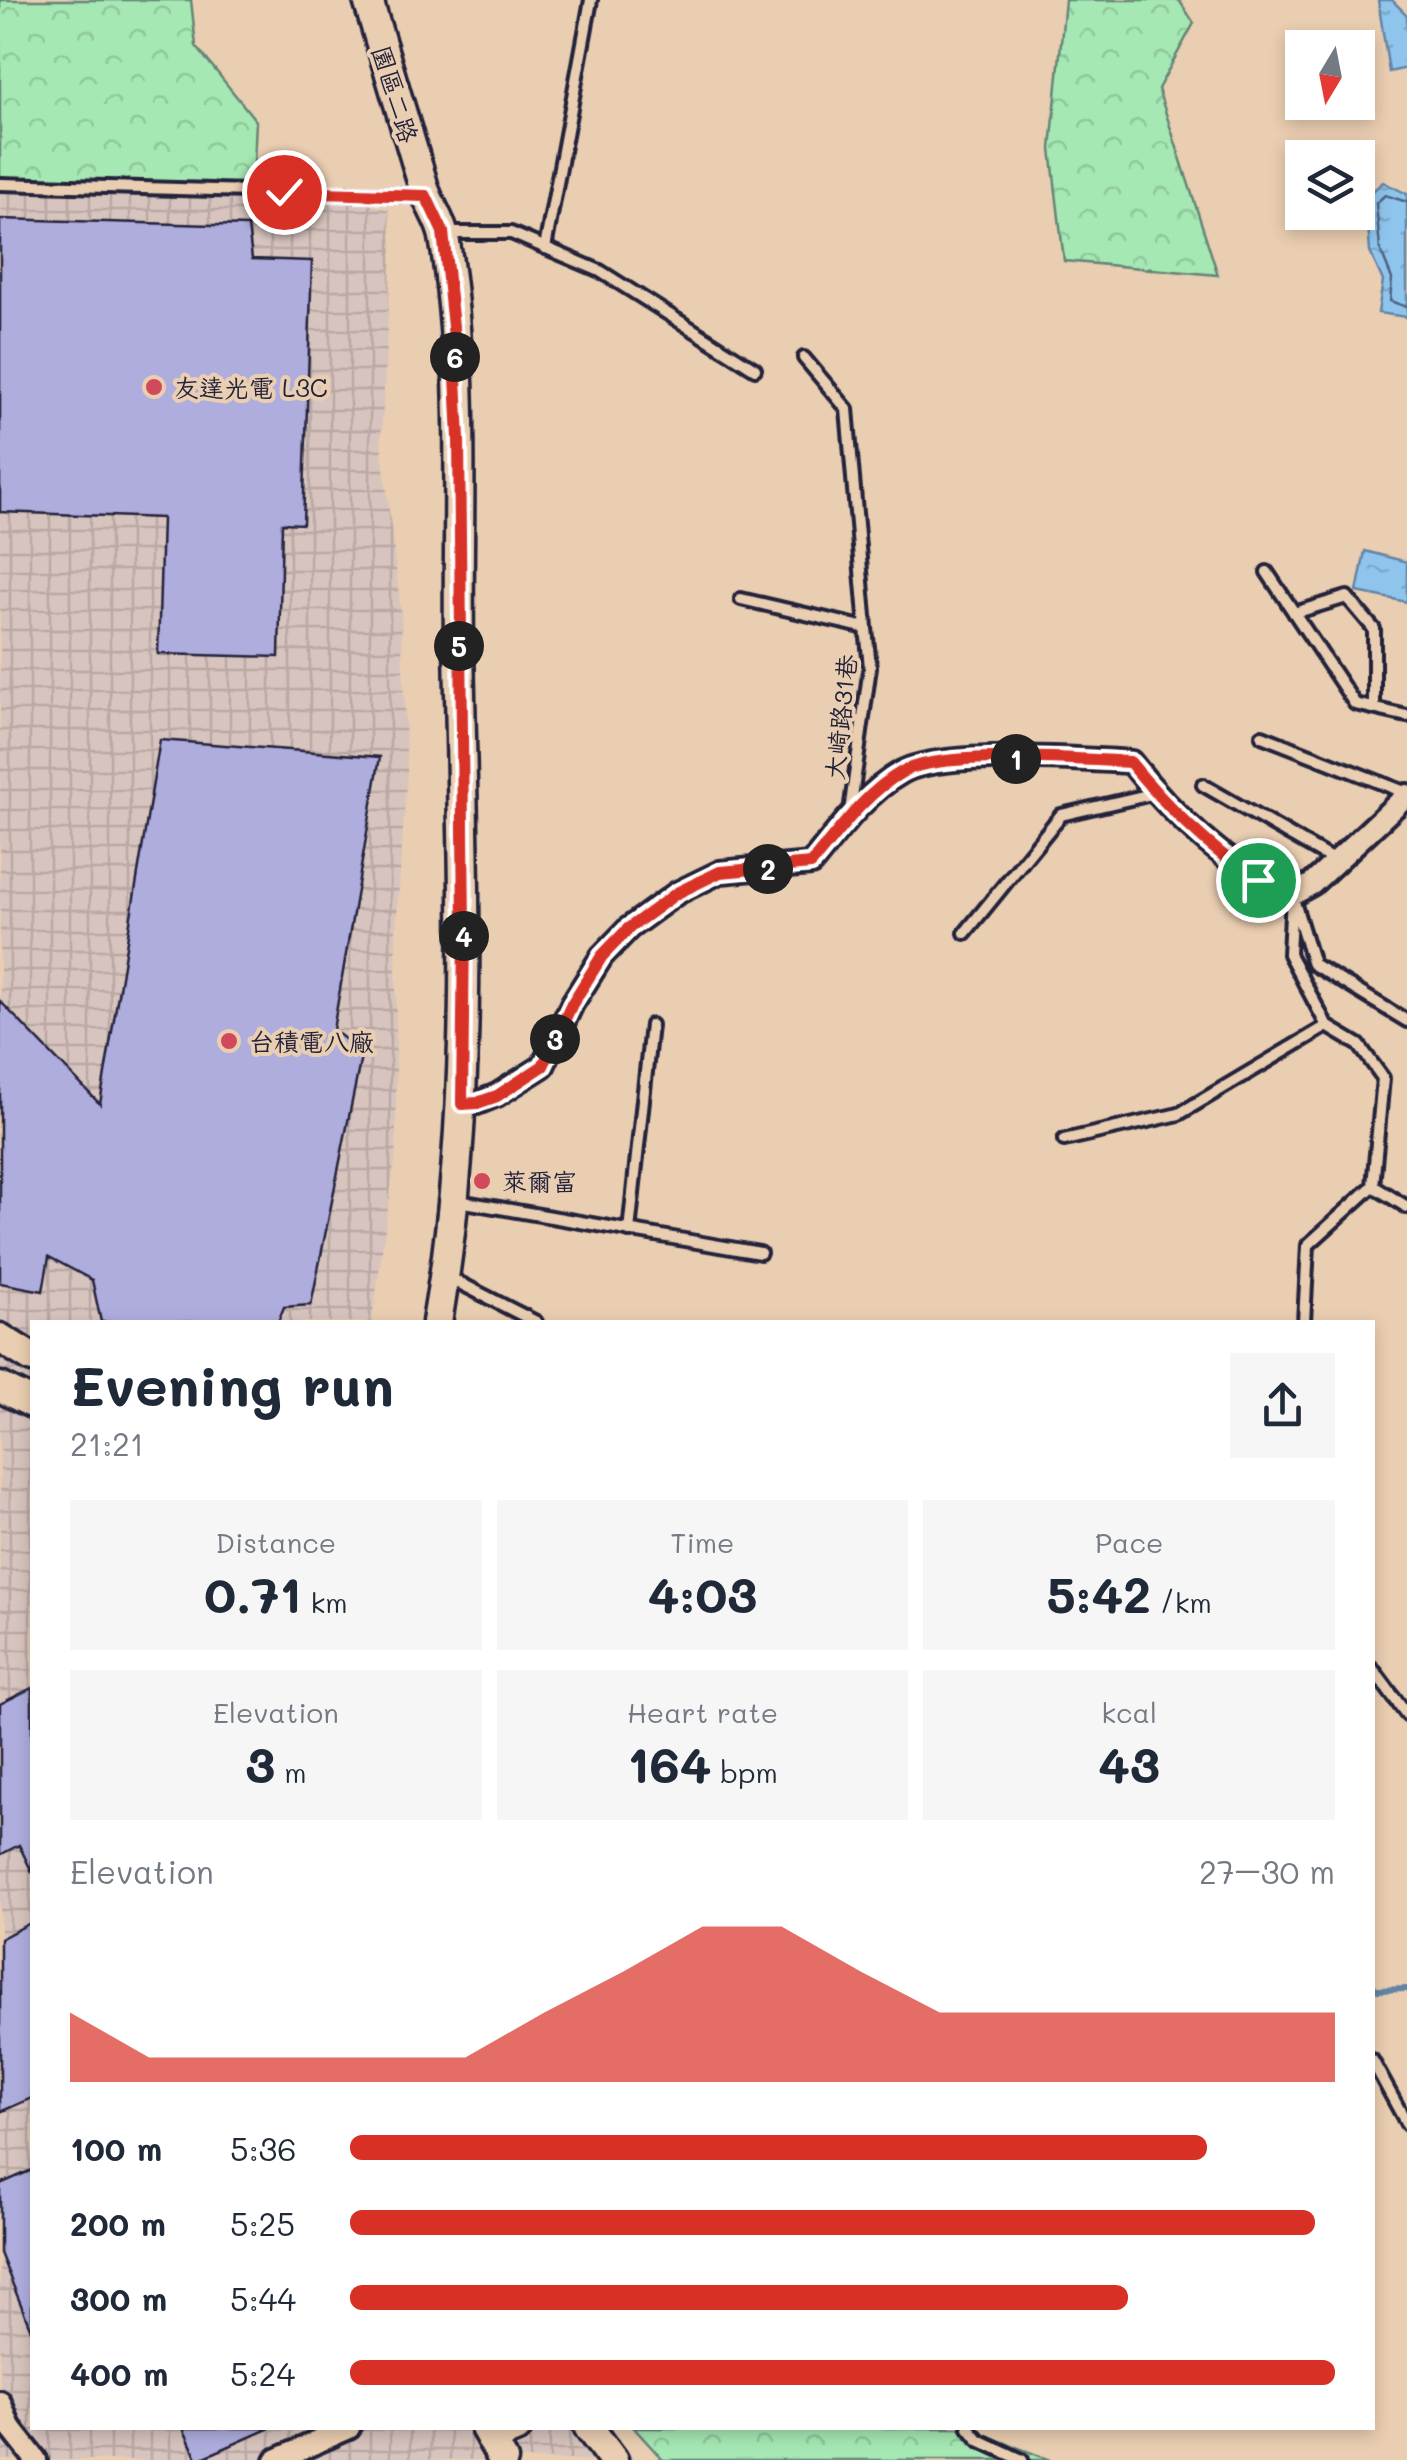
<!DOCTYPE html>
<html lang="en">
<head>
<meta charset="utf-8">
<style>
	:root { --surface:#fff; --page:#f6f6f7; --text:#1f2937; --muted:#747a83; --accent:#d93025 }
	body { margin:0; font-family:Mali,"LXGW WenKai TC",sans-serif; background:var(--page); color:var(--text); height:100vh; display:flex; flex-direction:column; font-size:38px; white-space:nowrap }
	* { box-sizing:border-box; margin:0 }
	p { font-size:32px; color:var(--muted) }
	.icon { flex:none; width:55px; height:55px; fill:none; stroke:currentColor; stroke-width:2; stroke-linecap:round; stroke-linejoin:round }
	.map { position:relative; flex:1; overflow:hidden }
	.sheet { position:absolute; left:30px; top:1320px; width:1345px; height:1110px; display:flex; flex-direction:column; background:var(--surface); border-radius:0px; box-shadow:0 5px 15px #0003 }
	.sheet>* { flex:none }
	.needle { width:65px; rotate:190deg }
	.controls { position:absolute; left:1285px; top:30px; display:grid; gap:20px }
	.controls a { display:grid; place-items:center; width:90px; height:90px; border-radius:0px; background:var(--surface); box-shadow:0 5px 15px #0003; font-size:50px }
	.pin { position:absolute; display:grid; place-items:center; width:85px; height:85px; color:#fff; margin:-42px; border:5px solid #fff; border-radius:50%; box-shadow:0 2px 10px #0007 }
	.km { position:absolute; width:50px; height:50px; margin:-25px; border-radius:50%; background:#222; color:#fff; font-size:28px; line-height:50px; text-align:center }
	.round { display:grid; place-items:center; flex:none; width:105px; height:105px; border-radius:0px; background:var(--page) }
	.head { display:flex; align-items:center; justify-content:space-between; height:170px; padding:0 40px }
	h1 { font-size:55px; font-weight:700; line-height:75px }
	.metrics { display:grid; grid-template-columns:repeat(3,1fr); gap:15px; height:170px; padding:10px 40px }
	.metrics div { display:grid; align-content:center; border-radius:0px; background:var(--page); text-align:center }
	.metrics b { font-size:50px; font-weight:700 }
	.metrics small { font-size:28px; font-weight:400 }
	.metrics p { font-size:28px }
	.chart { height:280px; padding:20px 40px }
	.chart p { display:flex; justify-content:space-between }
	.chart svg { width:100%; height:180px; margin-top:10px; fill:var(--accent); opacity:.7 }
	ul { padding:0 40px; list-style:none; font-size:32px }
	li { display:grid; grid-template-columns:160px 120px 1fr; align-items:center; height:75px }
	li i { height:25px; border-radius:12px; background:var(--accent) }
	.map>svg:first-child { display:block }
	.industrial { fill:url(#industrial-grid) }
	.forest { fill:url(#forest-crowns); stroke:#648577; stroke-width:2.5 }
	.water { fill:url(#water-ripples); stroke:#6384a6; stroke-width:2.5 }
	.lines { fill:none; stroke-linecap:round; stroke-linejoin:round }
	.shore { stroke:#4e6382; stroke-width:2.5 }
	.stream { stroke:#6384a6; stroke-width:6 }
	.building { fill:#afadde; stroke:#22223b; stroke-width:2.5 }
	.lane-casing { stroke:#22223b; stroke-width:18 }
	.street-casing { stroke:#22223b; stroke-width:28 }
	.secondary-casing { stroke:#22223b; stroke-width:35 }
	.lane { stroke:#eaceb1; stroke-width:10 }
	.street { stroke:#eaceb1; stroke-width:20 }
	.secondary { stroke:#eaceb1; stroke-width:28 }
	.route-casing { stroke:#fff; stroke-width:20 }
	.route { stroke:#d93025; stroke-width:12 }
	.poi-dot { fill:#d1495b; stroke:#eaceb1; stroke-width:4 }
	.labels { text-anchor:middle; dominant-baseline:central; stroke-width:8; stroke-linejoin:round; paint-order:stroke }
	.street-label { font-size:25px; fill:#22223b; stroke:#eaceb1 }
	.poi-label { font-size:25px; fill:#22223b; stroke:#eaceb1; text-anchor:start }
</style>
</head>
<body>
<div class="map">
<svg width="1407" height="2460" viewBox="0 0 1407 2460">
	<defs>
		<pattern id="industrial-grid" width="8" height="8" patternUnits="userSpaceOnUse" patternTransform="scale(2.5)"><rect width="8" height="8" fill="#d8c4be"/><path d="M0 4h8M4 0v8" fill="none" stroke="#b9a8a4"/></pattern>
		<pattern id="forest-crowns" width="20" height="18" patternUnits="userSpaceOnUse" patternTransform="scale(2.5)"><rect width="20" height="18" fill="#a5e8b3"/><path d="M2 6a3 3 0 1 1 6 0M12 15a3 3 0 1 1 6 0" fill="none" stroke="#8ec79b"/></pattern>
		<pattern id="water-ripples" width="26" height="14" patternUnits="userSpaceOnUse" patternTransform="scale(2.5)"><rect width="26" height="14" fill="#8fc5ed"/><path d="M2 4q2-2 4 0t4 0M15 11q2-2 4 0t4 0" fill="none" stroke="#7ba9cc"/></pattern>
	</defs>
	<rect width="100%" height="100%" fill="#eaceb1"/>
	<filter id="ink" filterUnits="userSpaceOnUse"><feTurbulence type="fractalNoise" baseFrequency=".01" numOctaves="2"/><feDisplacementMap in="SourceGraphic" scale="20" xChannelSelector="R" yChannelSelector="G"/><feConvolveMatrix kernelMatrix="1 2 1 2 8 2 1 2 1" color-interpolation-filters="sRGB"/></filter>
	<g filter="url(#ink)">
		<path class="industrial" d="M0,191L229,193L355,199L389,210L392,248L381,441L401,612L407,772L396,929V1152L372,1322H32V2428H612L634,2460H0Z"/>
		<path class="forest" d="M0,0H191L196,46L256,121L253,184L0,178Z
			M1065,0H1179L1194,23L1158,89L1218,275L1064,261L1051,149Z
			M634,2428H967L1050,2460H663Z"/>
		<path class="water" d="M1378,0H1392L1407,15V68L1389,72Z
			M1383,182L1407,194V317L1378,313L1383,281L1370,252L1366,197Z
			M1365,551L1407,562V602L1357,592Z"/>
		<g class="lines">
			<path class="shore" d="M1407,202L1385,195L1376,203L1380,249L1392,279L1390,301L1407,307"/>
			<path class="stream" d="M1372,1985L1377,1990L1407,1989"/>
		</g>
		<path class="building" d="M0,219L248,226L252,259L312,261L303,524L282,523L279,657L158,654L162,518L0,512Z
			M160,740L380,757L333,1030L362,1052L311,1305L284,1307L278,1322H101L92,1280L49,1257L43,1291L0,1283V1001L100,1104Z
			M32,1688V1872L19,1845L0,1855V1704Z
			M32,1922V2098L0,2112V1939Z
			M32,2170V2332L0,2253V2184Z
			M183,2428H270L198,2460Z"/>
		<g class="lines">
			<defs>
				<path id="lane" d="M0,184L425,196
					M444,233H511L600,271L755,369
					M545,248L591,0
					M804,358L847,409L866,628
					M1267,572L1355,704L1407,716
					M741,599L866,628L870,667L850,812
					M1294,613L1347,597L1374,629V708
					M1262,736L1407,793
					M1203,785L1335,861
					M1292,896L1289,954L1327,1026L1359,1045L1383,1078L1373,1186L1308,1245L1304,1322
					M1295,905L1313,964L1407,1021
					M965,933L1061,815L1156,793
					M1064,1140L1179,1114L1327,1026
					M1373,1186L1407,1207
					M453,1200L760,1253
					M629,1231L651,1025
					M448,1277L536,1322
					M1372,1668L1407,1715
					M1372,2060L1407,2124
					M969,2428L979,2440L1022,2460"/>
				<path id="street" d="M462,1104L477,1103L497,1095L543,1066L572,1004L602,956L629,928L677,893L720,872L811,864C837,832 865,793 902,772C940,750 1083,759 1131,762C1174,817 1227,867 1292,895L1312,884L1407,795
					M0,2402L10,2427L36,2460
					M276,2460L349,2428"/>
				<path id="secondary" d="M368,0C387,63 405,126 424,188C429,205 441,220 444,237C467,371 457,509 459,644C463,870 476,1099 437,1322
					M0,1338L32,1358
					M0,1387L32,1403
					M485,2428L503,2460
					M589,2428L613,2460
					M491,2439L517,2428"/>
			</defs>
			<use href="#lane" class="lane-casing"/>
			<use href="#street" class="street-casing"/>
			<use href="#secondary" class="secondary-casing"/>
			<use href="#lane" class="lane"/>
			<use href="#street" class="street"/>
			<use href="#secondary" class="secondary"/>
		</g>
	</g>
	<g class="lines" filter="url(#ink)">
		<defs>
			<path id="route" d="M284,192L426,196L443,232L454,336L459,439L464,929L462,1104L477,1103L497,1096L543,1066L572,1004L602,956L629,928L677,893L720,872L811,864C838,832 865,793 902,772C940,750 1082,759 1130,762C1164,804 1211,851 1258,880"/>
		</defs>
		<use href="#route" class="route-casing"/>
		<use href="#route" class="route"/>
	</g>
	<g class="poi-dot">
		<circle cx="154" cy="387" r="10"/>
		<circle cx="229" cy="1041" r="10"/>
		<circle cx="482" cy="1181" r="10"/>
	</g>
	<g class="labels">
		<g class="street-label">
			<text transform="translate(396 94) rotate(73)">園區二路</text>
			<text transform="translate(840 717) rotate(-84)">大崎路31巷</text>
		</g>
		<g class="poi-label">
			<text x="174" y="387">友達光電 L3C</text>
			<text x="249" y="1041">台積電八廠</text>
			<text x="502" y="1181">萊爾富</text>
		</g>
	</g>
</svg>
<div class="controls">
<a><svg class="needle" viewBox="-14 -14 28 28"><path d="M0-13l5 13h-10z" fill="#e53935"/><path d="M0 13l5-13h-10z" fill="#747a83"/></svg></a>
<a><svg class="icon" aria-label="layers" viewBox="0 0 24 24"><path d="M12 4l9 5-9 5-9-5zM3 14l9 5 9-5"/></svg></a>
</div>
<div class="pin" style="left:1258px;top:880px;background:#1e9e55"><svg class="icon" aria-label="arrive" viewBox="0 0 24 24"><path d="M6 21V4h12l-3 4 3 4H6"/></svg></div>
<div class="pin" style="left:284px;top:192px;background:#d93025"><svg class="icon" aria-label="check" viewBox="0 0 24 24"><path d="M5 12l5 5 9-10"/></svg></div>
<b class="km" style="left:1016px;top:759px">1</b>
<b class="km" style="left:768px;top:869px">2</b>
<b class="km" style="left:555px;top:1039px">3</b>
<b class="km" style="left:464px;top:936px">4</b>
<b class="km" style="left:459px;top:646px">5</b>
<b class="km" style="left:455px;top:357px">6</b>
<section class="sheet">
<div class="head"><div><h1>Evening run</h1><p>21:21</p></div><a class="round"><svg class="icon" aria-label="share" viewBox="0 0 24 24"><path d="M12 15V3M7 8l5-5 5 5M5 13v7h14v-7"/></svg></a></div>
<div class="metrics">
<div><p>Distance</p><b>0.71<small> km</small></b></div>
<div><p>Time</p><b>4:03</b></div>
<div><p>Pace</p><b>5:42<small> /km</small></b></div>
</div>
<div class="metrics">
<div><p>Elevation</p><b>3<small> m</small></b></div>
<div><p>Heart rate</p><b>164<small> bpm</small></b></div>
<div><p>kcal</p><b>43</b></div>
</div>
<div class="chart"><p><span>Elevation</span>27–30 m</p>
<svg viewBox="0 0 160 44" preserveAspectRatio="none"><path d="M0 44V27L10 38L20 38L30 38L40 38L50 38L60 27L70 17L80 6L90 6L100 17L110 27L120 27L130 27L140 27L150 27L160 27V44z"/></svg>
</div>
<ul>
<li><b>100 m</b>5:36<i style="width:87%"></i></li>
<li><b>200 m</b>5:25<i style="width:98%"></i></li>
<li><b>300 m</b>5:44<i style="width:79%"></i></li>
<li><b>400 m</b>5:24<i style="width:100%"></i></li>
</ul>
</section>
</div>
</body>
</html>
